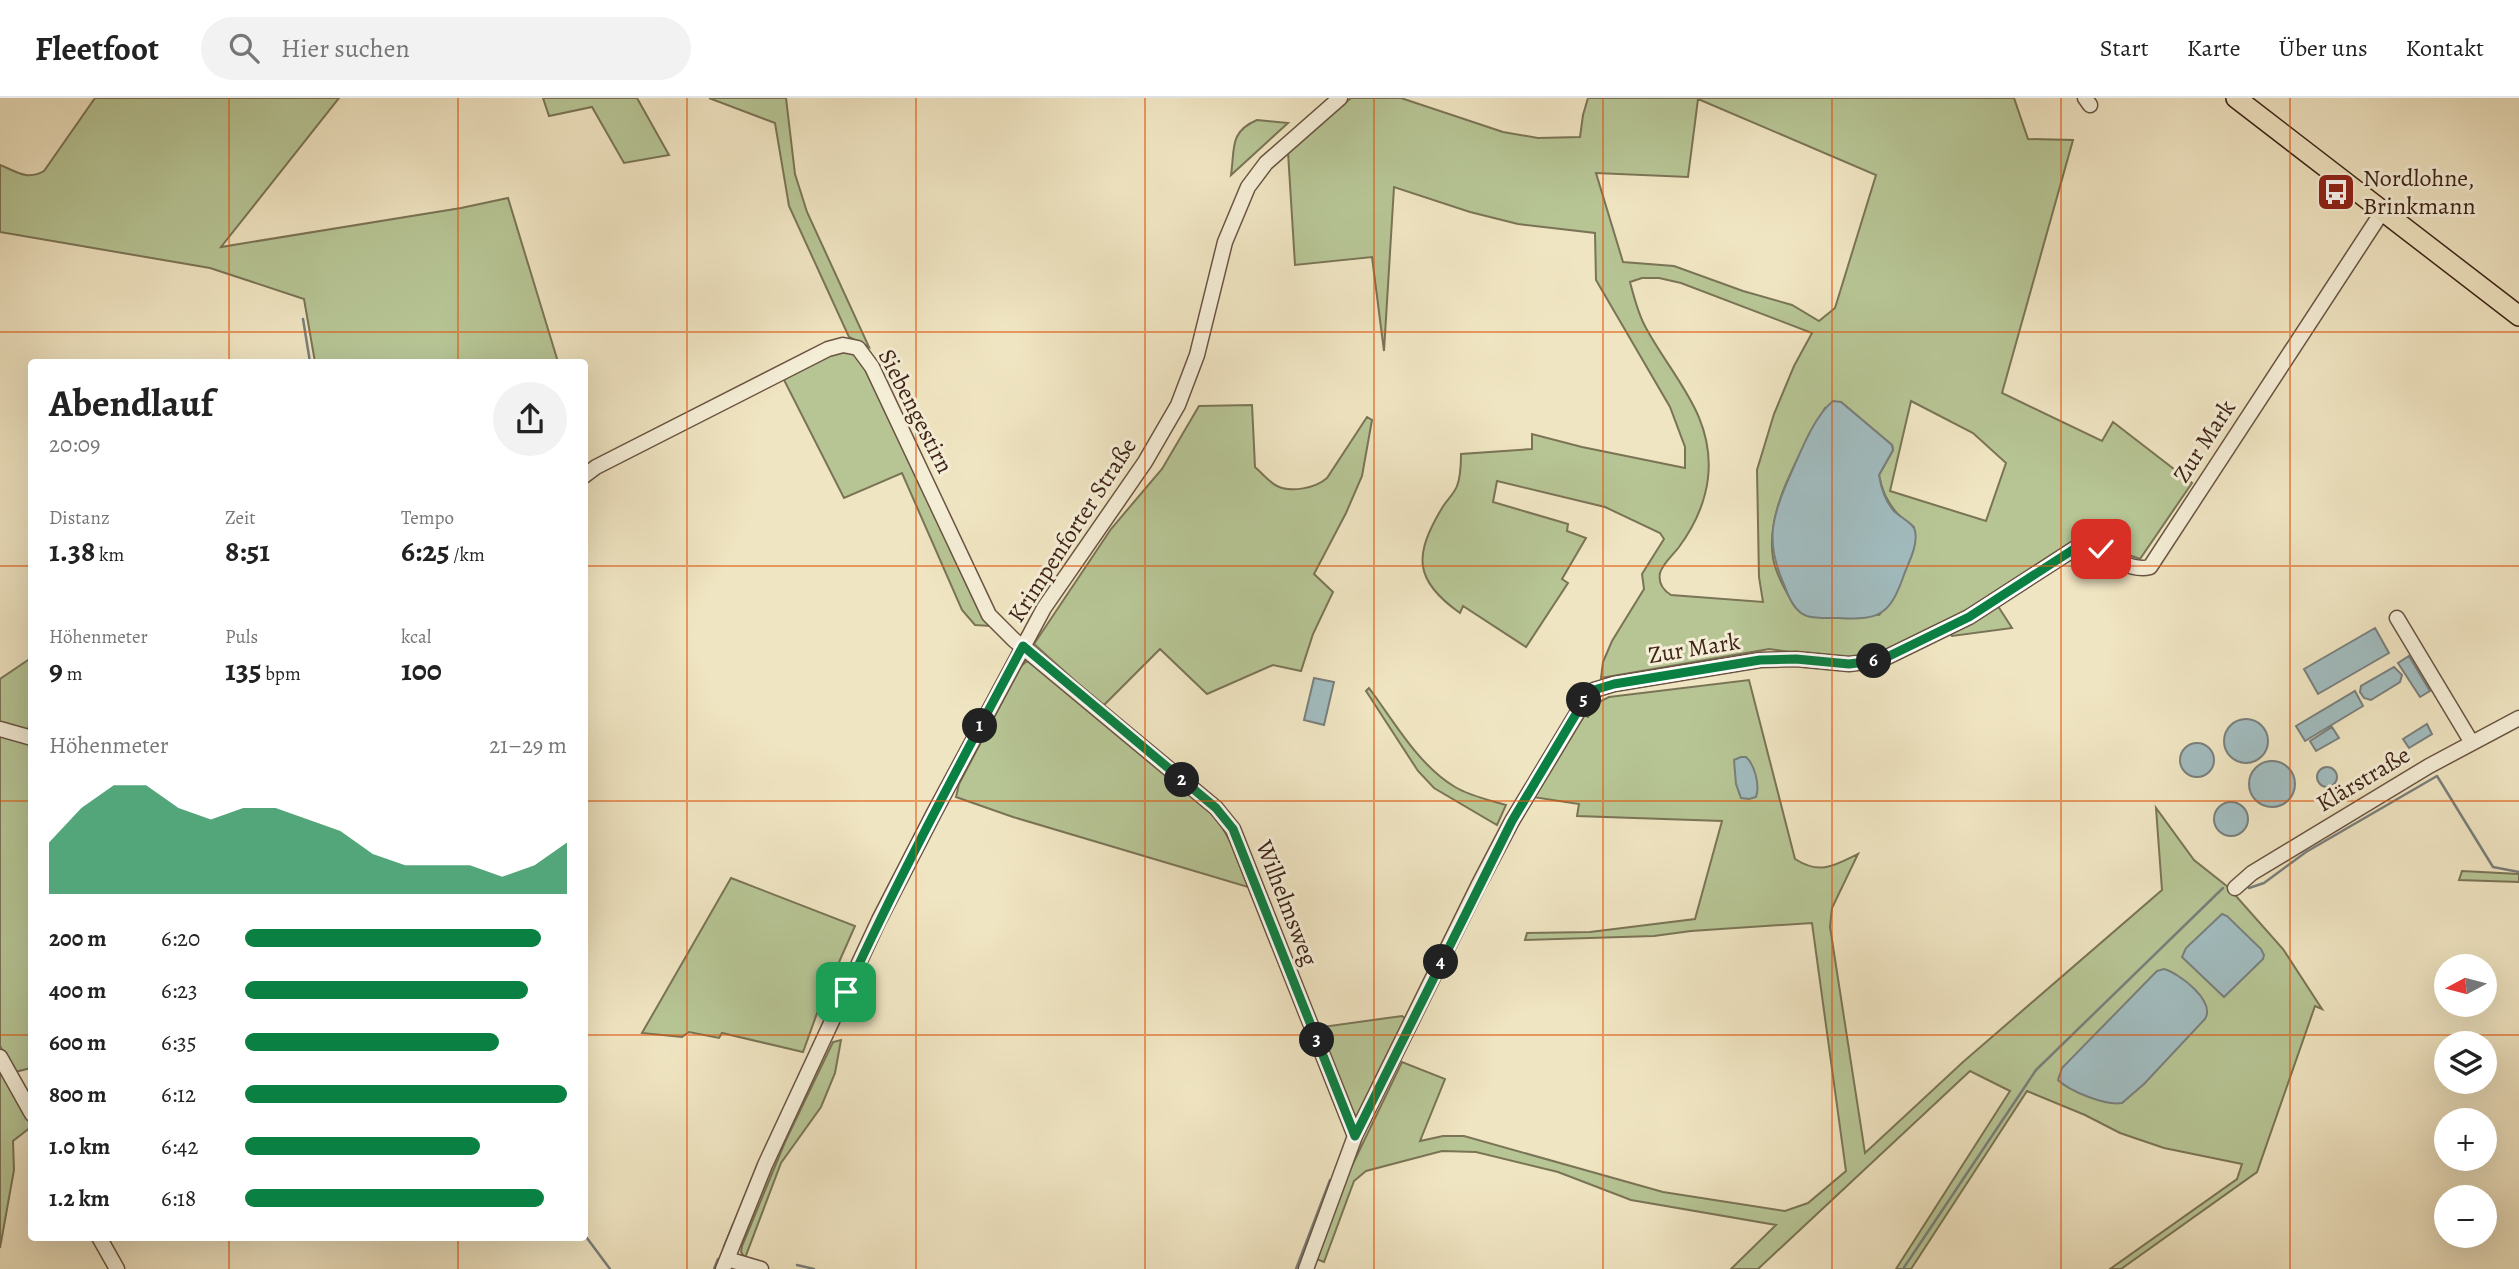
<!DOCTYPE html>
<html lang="de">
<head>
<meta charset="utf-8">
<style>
	:root { --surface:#fff; --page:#f2f2f2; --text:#222; --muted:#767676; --line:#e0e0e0; --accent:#0b8043 }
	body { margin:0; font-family:Alegreya,serif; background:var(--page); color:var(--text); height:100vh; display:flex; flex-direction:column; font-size:26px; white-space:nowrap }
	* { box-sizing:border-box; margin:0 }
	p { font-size:23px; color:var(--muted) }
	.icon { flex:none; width:38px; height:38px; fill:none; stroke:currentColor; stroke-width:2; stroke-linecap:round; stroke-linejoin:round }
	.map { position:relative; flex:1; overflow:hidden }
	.details { position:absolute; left:28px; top:261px; width:560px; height:882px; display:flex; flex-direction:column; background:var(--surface); border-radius:7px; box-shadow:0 7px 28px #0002 }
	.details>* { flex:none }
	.needle { width:46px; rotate:263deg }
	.buttons { position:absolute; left:2434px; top:856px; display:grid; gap:14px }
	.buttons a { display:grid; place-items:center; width:63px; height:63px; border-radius:50%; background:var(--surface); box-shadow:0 7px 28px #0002; font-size:35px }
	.pin { position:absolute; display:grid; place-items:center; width:60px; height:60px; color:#fff; margin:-30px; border-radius:14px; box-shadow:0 4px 10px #0006 }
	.km { position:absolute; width:35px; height:35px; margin:-18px; border-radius:50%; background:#222; color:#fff; font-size:19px; line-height:35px; text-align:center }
	.round { display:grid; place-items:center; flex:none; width:74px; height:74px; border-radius:37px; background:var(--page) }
	.head { display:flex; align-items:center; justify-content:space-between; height:119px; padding:0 21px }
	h1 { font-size:38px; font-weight:700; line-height:52px }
	.stats { display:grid; grid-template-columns:repeat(3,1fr); gap:10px; height:119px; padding:7px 21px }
	.stats div { display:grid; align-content:center }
	.stats b { font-size:30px; font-weight:700 }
	.stats small { font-size:19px; font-weight:400 }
	.stats p { font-size:19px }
	.chart { height:196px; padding:14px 21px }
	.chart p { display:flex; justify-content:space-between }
	.chart svg { width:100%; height:126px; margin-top:7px; fill:var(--accent); opacity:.7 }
	ul { padding:0 21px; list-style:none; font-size:23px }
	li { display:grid; grid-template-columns:112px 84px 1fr; align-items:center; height:52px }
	li i { height:18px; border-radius:9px; background:var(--accent) }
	header { display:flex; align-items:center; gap:42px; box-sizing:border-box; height:98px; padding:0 35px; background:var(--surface); border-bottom:2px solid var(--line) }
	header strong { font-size:33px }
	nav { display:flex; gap:38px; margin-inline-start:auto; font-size:24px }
	.search { width:490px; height:63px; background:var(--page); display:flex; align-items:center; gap:18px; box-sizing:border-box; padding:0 24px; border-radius:38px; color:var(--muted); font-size:26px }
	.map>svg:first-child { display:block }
	.green { fill:#b7c595; stroke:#7a7456; stroke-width:2; fill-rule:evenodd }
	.water { fill:#a1bcbf; stroke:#797f7c; stroke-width:2 }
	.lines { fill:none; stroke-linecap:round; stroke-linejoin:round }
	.stream { stroke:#797f7c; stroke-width:2.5 }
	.minor-casing { stroke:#6a5442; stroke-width:17 }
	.major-casing { stroke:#3e2317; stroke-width:22 }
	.minor { stroke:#f5eed7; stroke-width:14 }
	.major { stroke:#f0e5c2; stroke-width:19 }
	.route-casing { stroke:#fff; stroke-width:14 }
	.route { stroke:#0b8043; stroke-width:9 }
	.grid { fill:none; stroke:#e0560d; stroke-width:2; stroke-opacity:0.55 }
	.labels { text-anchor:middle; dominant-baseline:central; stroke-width:6; stroke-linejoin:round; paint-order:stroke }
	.poi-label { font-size:24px; fill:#3e2317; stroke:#f5eed7; text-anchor:start }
	.street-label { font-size:24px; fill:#3e2317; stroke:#f5eed7 }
</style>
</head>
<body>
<header>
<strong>Fleetfoot</strong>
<div class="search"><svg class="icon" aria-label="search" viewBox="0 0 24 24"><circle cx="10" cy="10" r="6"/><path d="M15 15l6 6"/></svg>Hier suchen</div>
<nav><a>Start</a><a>Karte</a><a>Über uns</a><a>Kontakt</a></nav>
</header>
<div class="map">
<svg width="2519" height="1171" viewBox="0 0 2519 1171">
	<rect width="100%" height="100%" fill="#f0e5c2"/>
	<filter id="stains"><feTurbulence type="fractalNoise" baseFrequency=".00286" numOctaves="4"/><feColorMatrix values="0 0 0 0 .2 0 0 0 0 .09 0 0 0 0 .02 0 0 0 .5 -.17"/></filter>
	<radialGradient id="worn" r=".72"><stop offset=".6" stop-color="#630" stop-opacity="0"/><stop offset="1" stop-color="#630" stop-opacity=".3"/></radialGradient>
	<path class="green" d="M95,0H339L221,149L461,110L508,100L558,264H315L304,201L210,170L0,134V67C16,73 27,83 44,73Z
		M543,0H637L669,57L624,65L592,9L549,18Z
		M709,0H786L795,76L807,114L869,249L849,239L789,108L775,25Z
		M1351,0H1401L1503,34L1538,40L1580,39L1583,17L1588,0H2014L2028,41L2073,42L2002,295L2102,343L2113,324L2192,385L2140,461L2120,454L2089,438L1966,515L1877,559L1832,560L1769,551L1601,580L1603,564L1612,543L1644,491L1642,476L1664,441L1660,435L1605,409L1497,383L1493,404L1568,426L1567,433L1586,440L1562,481L1568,485L1526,549L1463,508L1460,515C1413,482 1414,457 1442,410C1446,403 1454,396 1457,388C1461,378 1461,367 1461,356L1532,351V336L1582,349L1685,370V349L1670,309L1596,182L1595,135L1518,126L1470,114L1394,89L1384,253L1372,159L1295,167L1288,54ZM1698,1L1876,77L1835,210L1819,223L1792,207L1743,193L1674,168L1623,164L1596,75L1688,79ZM1642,180H1659L1681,185L1812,235L1794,268L1774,316L1757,372L1759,479L1763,504L1671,497C1663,492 1658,485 1660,475C1663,465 1673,457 1679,449C1693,430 1705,405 1708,380C1715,318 1673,280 1646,230C1638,216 1634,199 1630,184ZM1911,303L1973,335L2006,365L1986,423L1890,393ZM1841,304L1892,347L1893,352L1879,377C1883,400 1894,417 1914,429C1906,464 1904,490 1879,517L1795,509C1787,495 1776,477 1773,460C1765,411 1802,352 1825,310Z
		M1257,22L1288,25L1231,77C1235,50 1229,34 1257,22Z
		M856,253L863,262L990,528L975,527L962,512L902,375L844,400L782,278L829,255Z
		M1252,307L1255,369C1262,375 1269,384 1277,388C1291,395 1316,390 1327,380L1367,319L1372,322L1362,378L1346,415L1314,476L1333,494L1313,536L1301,573L1273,567L1207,596L1160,551L1103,608L1034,546L1111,431L1162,371L1199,308Z
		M1996,505L2012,530L1952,538L1948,533Z
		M31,560L32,601L28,634L0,627V581Z
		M1027,563L1038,569L1209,713C1230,735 1238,761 1248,789L1013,719L956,699L959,686L1021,568Z
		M1749,582L1795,761C1820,777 1834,768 1858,756L1832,810L1830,829L1865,1055L1963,964L2162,792L2156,710L2194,762L2228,789L2283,851L2322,911L2315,908L2257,1074L2121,1171H2110L2237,1081L2242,1066L2164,1050L2120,1035L2085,1017L2027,993L1911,1171H1896L2010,993L1970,973L1758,1171H1731L1776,1127L1631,1102L1558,1074L1476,1054L1442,1053L1366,1073L1354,1083L1324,1164L1316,1161L1347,1078L1402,964L1445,981L1420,1043L1443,1038H1464L1663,1094L1785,1113L1808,1105L1846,1073L1812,825L1691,833L1654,838L1525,842L1527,835L1590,834L1695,821L1722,723L1577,718L1579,706L1533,699L1581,616L1588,619L1595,606L1609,599Z
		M1369,590C1394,623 1418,667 1455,689C1470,698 1489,702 1506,707L1497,727L1434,690L1418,673L1366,593Z
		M0,638L32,645L31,970L15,974L0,948Z
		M2462,773L2519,776V784L2459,782Z
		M731,780L855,828L820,907L803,954L722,935L719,940L689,934L682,939L642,935Z
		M1402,918L1406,921L1360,1018L1349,1016L1315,930Z
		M841,942L835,975L821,1009L781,1065L745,1160L741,1154L742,1148L785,1044L833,944Z
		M0,968L32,1024L31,1029L13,1043L14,1072L0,1150Z"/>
	<path class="water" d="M1833,303L1841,304L1892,347L1893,352L1879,377C1881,390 1884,401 1893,412C1899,419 1914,425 1915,433C1918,446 1910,462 1905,474C1891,515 1881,523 1839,520C1829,520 1817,521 1807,518C1795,514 1789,500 1785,489C1766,447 1770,423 1788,382C1799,358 1813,319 1833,303Z
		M2375,530L2389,555L2318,596L2304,571Z
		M2409,558L2430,593L2420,599L2398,565Z
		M2394,569L2402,577L2400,584L2371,602L2364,600L2360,594L2361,588Z
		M1314,580L1334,584L1324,627L1304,622Z
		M2355,593L2363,608L2305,643L2296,628Z
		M2224 643a22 22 0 1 1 44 0a22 22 0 1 1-44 0Z
		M2427,626L2432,636L2409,650L2403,641Z
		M2332,629L2339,640L2316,653L2310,643Z
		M2180 662a17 17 0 1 1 34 0a17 17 0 1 1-34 0Z
		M1741,659H1746C1755,667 1760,688 1756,699L1749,701L1741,700L1736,686L1734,662Z
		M2249 686a23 23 0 1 1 46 0a23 23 0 1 1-46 0Z
		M2317 679a10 10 0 1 1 20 0a10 10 0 1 1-20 0Z
		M2214 721a17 17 0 1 1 34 0a17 17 0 1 1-34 0Z
		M2222,816L2227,818L2261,851L2264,857L2263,861L2224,899L2182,859L2186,850Z
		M2164,871C2179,875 2216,903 2205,921L2144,986L2122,1005C2106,1008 2069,993 2058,982L2062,970L2157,873Z"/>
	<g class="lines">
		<path class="stream" d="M303,221L310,264
			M2249,790L2264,785L2306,754L2437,678L2493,769L2519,774
			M584,1136L610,1171
			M724,1149L733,1127
			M797,1167L814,1171
			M714,1171L718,1161
			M1296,1171L1330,1082
			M1903,1171L2036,972L2223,790"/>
		<defs>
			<path id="minor" d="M2085,0L2090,7
				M584,378L596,369L828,251L843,247L858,250L872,269L989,517L1014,542L1216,710L1233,731L1355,1038
				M2397,520L2472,645
				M0,631L32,640
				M2235,790L2252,775L2429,668L2519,620
				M0,959L32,1016
				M99,1139L117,1171
				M727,1161L761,1171
				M723,1171L765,1067L879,822L934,715L1044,510L1145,364L1178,307L1197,257L1225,144L1248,89L1266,65L1340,0
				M1306,1171L1355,1038L1478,788L1512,723L1585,602L1594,592L1614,586L1760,562L1796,561L1849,566L1881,562L1969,519L2088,442C2104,453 2128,475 2150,469L2384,111"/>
			<path id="major" d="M2236,0L2519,218"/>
		</defs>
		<use href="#minor" class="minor-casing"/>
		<use href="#major" class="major-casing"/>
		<use href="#minor" class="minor"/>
		<use href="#major" class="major"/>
	</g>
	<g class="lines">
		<defs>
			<path id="route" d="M846,894C900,776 962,662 1023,548L1216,710L1233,731L1355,1038L1512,723L1585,601L1594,592L1614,586L1760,562L1796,561L1849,566L1881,562L1969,519L2088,442L2101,451"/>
		</defs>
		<use href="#route" class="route-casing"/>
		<use href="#route" class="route"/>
	</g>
	<path class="grid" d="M229,0V264M458,0V264M687,0V1171M916,0V1171M1145,0V1171M1374,0V1171M1603,0V1171M1832,0V1171M2061,0V1171M2290,0V1171M0,234H2519M0,468H32M584,468H2519M0,703H32M584,703H2519M0,937H32M584,937H2519M229,1139V1171M458,1139V1171"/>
	<defs>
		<symbol id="bus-square" viewBox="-11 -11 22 22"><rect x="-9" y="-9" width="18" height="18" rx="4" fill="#8f2418" stroke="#f5eed7"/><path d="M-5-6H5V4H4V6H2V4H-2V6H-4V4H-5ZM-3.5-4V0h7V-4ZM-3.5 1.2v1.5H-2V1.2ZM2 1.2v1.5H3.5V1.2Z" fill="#fff"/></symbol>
	</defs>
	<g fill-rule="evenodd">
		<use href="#bus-square" x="2314" y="72" width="44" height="44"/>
	</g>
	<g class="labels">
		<g class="poi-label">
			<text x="2363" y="80">Nordlohne,<tspan x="2363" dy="28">Brinkmann</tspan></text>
		</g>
		<g class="street-label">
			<text transform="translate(916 313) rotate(63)">Siebengestirn</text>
			<text transform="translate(2204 343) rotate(-57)">Zur Mark</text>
			<text transform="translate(1072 432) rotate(-57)">Krimpenforter Straße</text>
			<text transform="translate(1694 550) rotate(-9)">Zur Mark</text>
			<text transform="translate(2363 681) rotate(-31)">Klärstraße</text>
			<text transform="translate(1287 805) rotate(69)">Wilhelmsweg</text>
		</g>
	</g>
	<rect width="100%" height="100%" filter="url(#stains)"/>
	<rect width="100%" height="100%" fill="url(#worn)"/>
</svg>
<div class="buttons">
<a><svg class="needle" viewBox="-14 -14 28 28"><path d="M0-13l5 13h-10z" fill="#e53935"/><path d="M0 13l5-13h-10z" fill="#767676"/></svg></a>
<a><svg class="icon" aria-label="layers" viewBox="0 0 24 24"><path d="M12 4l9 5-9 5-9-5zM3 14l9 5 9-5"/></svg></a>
<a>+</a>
<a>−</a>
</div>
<div class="pin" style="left:846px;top:894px;background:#1e9e55"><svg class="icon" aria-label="arrive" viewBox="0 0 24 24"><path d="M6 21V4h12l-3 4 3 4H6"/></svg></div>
<div class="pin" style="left:2101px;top:451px;background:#d93025"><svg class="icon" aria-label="check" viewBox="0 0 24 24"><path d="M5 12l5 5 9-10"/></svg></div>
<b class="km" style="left:980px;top:628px">1</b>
<b class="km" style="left:1182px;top:682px">2</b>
<b class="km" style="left:1317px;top:942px">3</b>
<b class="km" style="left:1441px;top:864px">4</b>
<b class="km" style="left:1584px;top:602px">5</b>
<b class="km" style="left:1874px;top:563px">6</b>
<section class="details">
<div class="head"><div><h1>Abendlauf</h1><p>20:09</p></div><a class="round"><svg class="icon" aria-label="share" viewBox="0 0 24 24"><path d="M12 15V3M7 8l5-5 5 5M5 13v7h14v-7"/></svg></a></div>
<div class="stats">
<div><p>Distanz</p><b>1.38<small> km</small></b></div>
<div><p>Zeit</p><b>8:51</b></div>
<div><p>Tempo</p><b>6:25<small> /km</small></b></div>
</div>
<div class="stats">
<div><p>Höhenmeter</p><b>9<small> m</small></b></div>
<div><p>Puls</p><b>135<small> bpm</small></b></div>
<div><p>kcal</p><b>100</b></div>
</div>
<div class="chart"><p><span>Höhenmeter</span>21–29 m</p>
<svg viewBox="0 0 160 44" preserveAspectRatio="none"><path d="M0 44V26L10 14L20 6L30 6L40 14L50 18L60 14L70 14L80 18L90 22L100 30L110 34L120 34L130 34L140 38L150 34L160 26V44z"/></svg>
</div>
<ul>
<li><b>200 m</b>6:20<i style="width:92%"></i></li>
<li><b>400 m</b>6:23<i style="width:88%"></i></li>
<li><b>600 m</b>6:35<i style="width:79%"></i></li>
<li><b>800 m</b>6:12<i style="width:100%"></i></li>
<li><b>1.0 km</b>6:42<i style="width:73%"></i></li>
<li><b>1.2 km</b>6:18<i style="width:93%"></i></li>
</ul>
</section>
</div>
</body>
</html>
